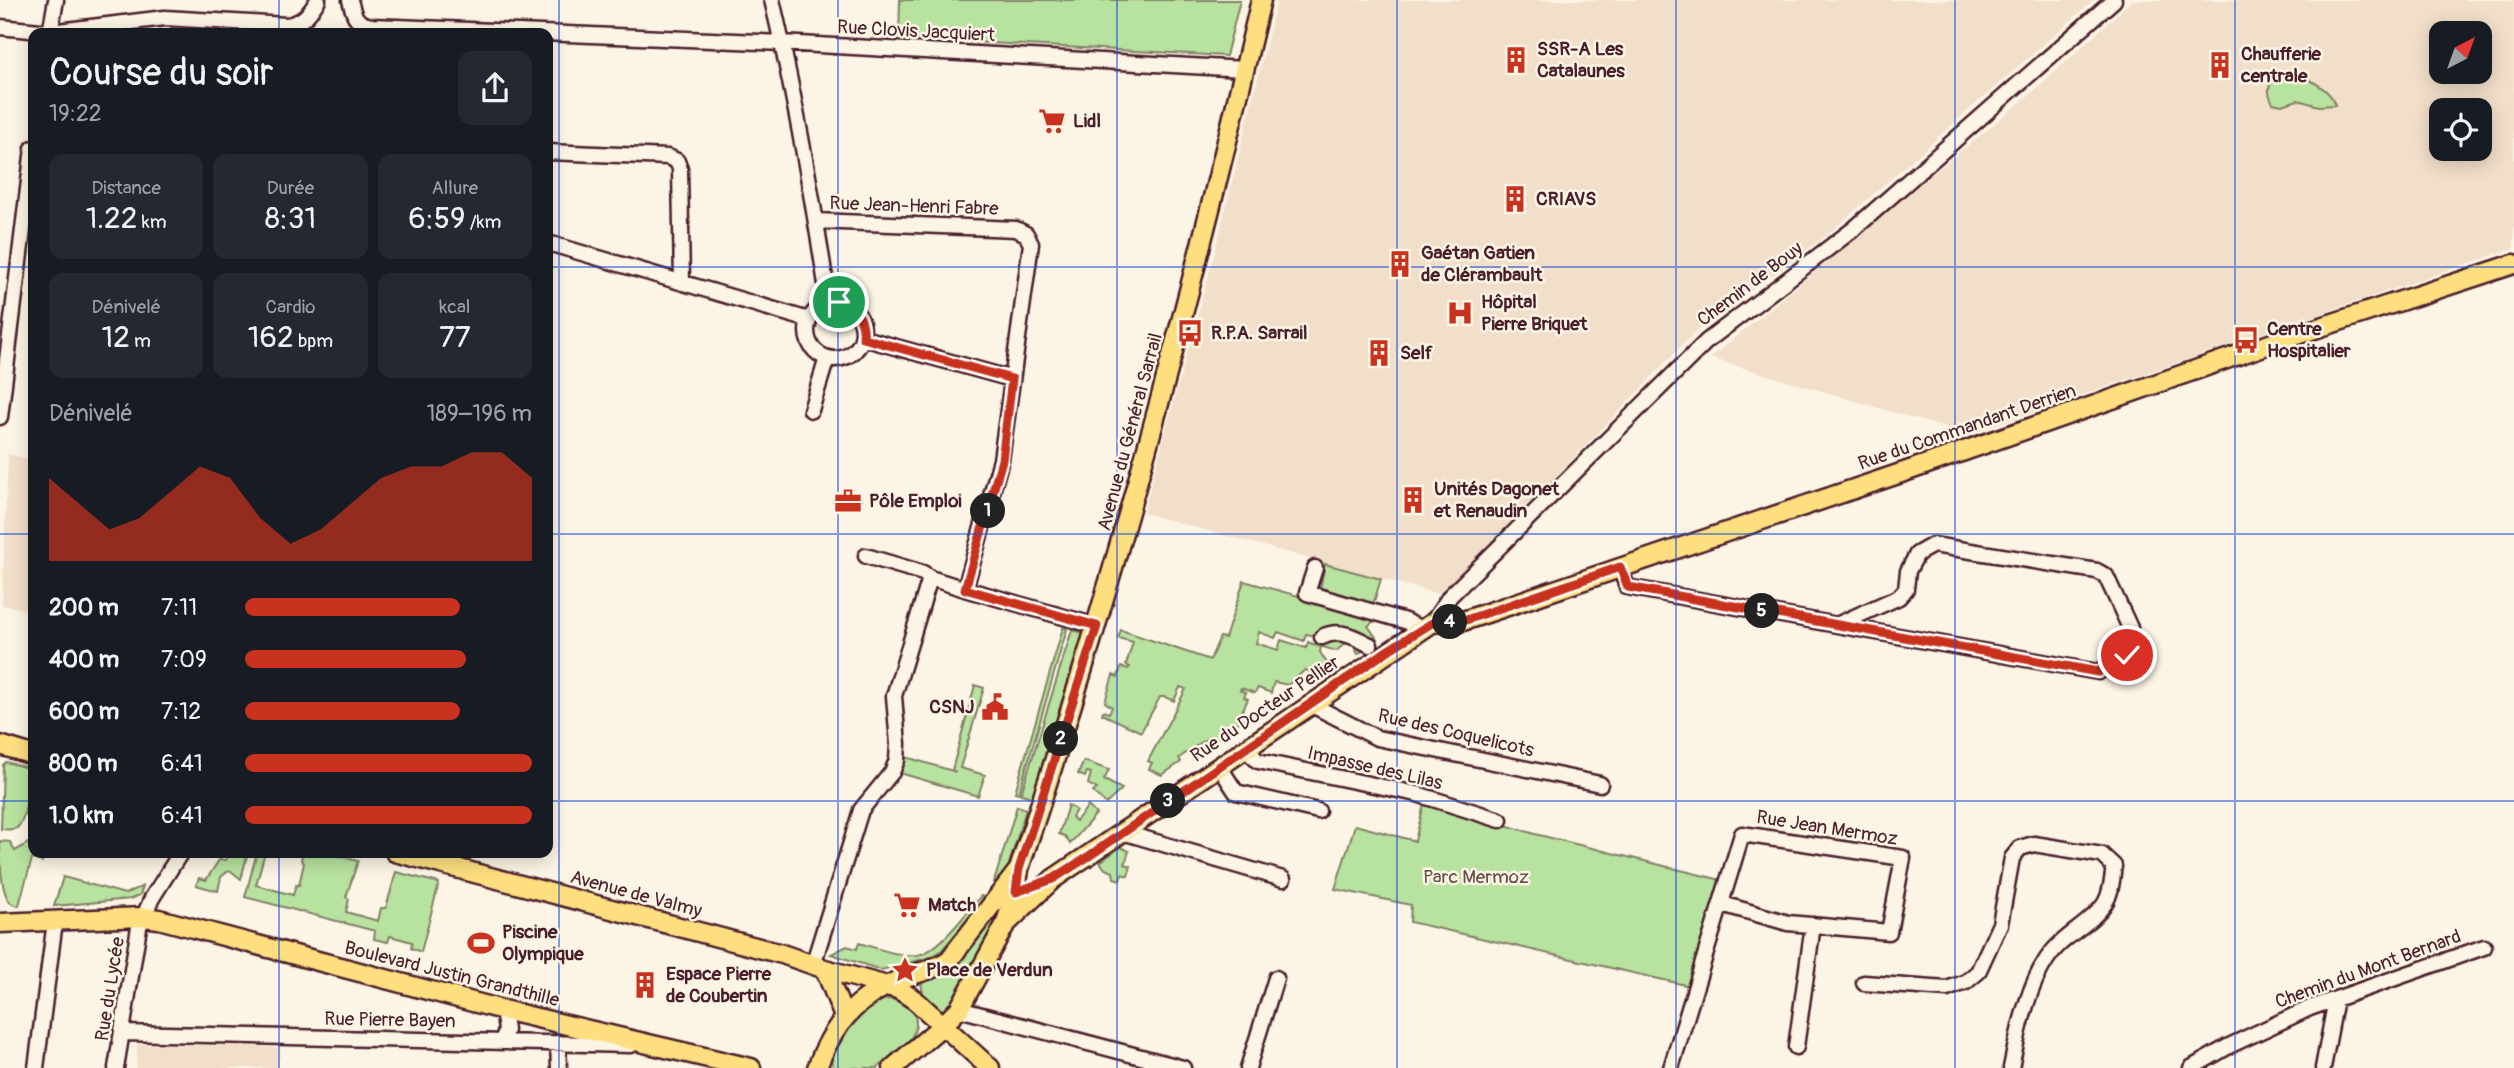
<!DOCTYPE html>
<html lang="fr">
<head>
<meta charset="utf-8">
<style>
	:root { --surface:#171b24; --page:#242831; --text:#f1f3f6; --muted:#9ea1a6; --accent:#c8321e }
	body { margin:0; font-family:Pangolin,sans-serif; background:var(--page); color:var(--text); height:100vh; display:flex; flex-direction:column; font-size:26px; white-space:nowrap }
	* { box-sizing:border-box; margin:0 }
	p { font-size:23px; color:var(--muted) }
	.icon { flex:none; width:38px; height:38px; fill:none; stroke:currentColor; stroke-width:2; stroke-linecap:round; stroke-linejoin:round }
	.map { position:relative; flex:1; overflow:hidden }
	.details { position:absolute; left:28px; top:28px; width:525px; height:830px; display:flex; flex-direction:column; background:var(--surface); border-radius:14px; box-shadow:0 4px 18px #0003 }
	.details>* { flex:none }
	.needle { width:46px; rotate:41deg }
	.tools { position:absolute; left:2429px; top:21px; display:grid; gap:14px }
	.tools a { display:grid; place-items:center; width:63px; height:63px; border-radius:14px; background:var(--surface); box-shadow:0 4px 18px #0003; font-size:35px }
	.pin { position:absolute; display:grid; place-items:center; width:60px; height:60px; color:#fff; margin:-30px; border:4px solid #fff; border-radius:50%; box-shadow:0 2px 7px #0007 }
	.km { position:absolute; width:35px; height:35px; margin:-18px; border-radius:50%; background:#222; color:#fff; font-size:19px; line-height:35px; text-align:center }
	.round { display:grid; place-items:center; flex:none; width:74px; height:74px; border-radius:14px; background:var(--page) }
	.headline { display:flex; align-items:center; justify-content:space-between; height:119px; padding:0 21px }
	h1 { font-size:38px; font-weight:600; line-height:52px }
	.figures { display:grid; grid-template-columns:repeat(3,1fr); gap:10px; height:119px; padding:7px 21px }
	.figures div { display:grid; align-content:center; border-radius:14px; background:var(--page); text-align:center }
	.figures b { font-size:30px; font-weight:600 }
	.figures small { font-size:19px; font-weight:400 }
	.figures p { font-size:19px }
	.chart { height:196px; padding:14px 21px }
	.chart p { display:flex; justify-content:space-between }
	.chart svg { width:100%; height:126px; margin-top:7px; fill:var(--accent); opacity:.7 }
	ul { padding:0 21px; list-style:none; font-size:23px }
	li { display:grid; grid-template-columns:112px 84px 1fr; align-items:center; height:52px }
	li i { height:18px; border-radius:9px; background:var(--accent) }
	.map>svg:first-child { display:block }
	.built { fill:#f2dfca; fill-rule:evenodd }
	.green { fill:#b8e29f; stroke:#818065; stroke-width:2 }
	.lines { fill:none; stroke-linecap:round; stroke-linejoin:round }
	.minor-casing { stroke:#4a1f2b; stroke-width:19 }
	.major-casing { stroke:#4a1f2b; stroke-width:23 }
	.minor { stroke:#fcf5e5; stroke-width:14 }
	.major { stroke:#fddf80; stroke-width:18 }
	.route-casing { stroke:#fff; stroke-width:14 }
	.route { stroke:#c8321e; stroke-width:9 }
	.grid { fill:none; stroke:#1d4ed8; stroke-width:2; stroke-opacity:0.55 }
	.labels { text-anchor:middle; dominant-baseline:central; stroke-width:5; stroke-linejoin:round; paint-order:stroke }
	.street-label { font-size:19px; fill:#4a1f2b; stroke:#fcf5e5 }
	.poi-label { font-size:19px; font-weight:bold; fill:#4a1f2b; stroke:#fcf5e5; text-anchor:start }
	.park-label { font-size:19px; fill:#665048; stroke:#fcf5e5 }
</style>
</head>
<body>
<div class="map">
<svg width="2514" height="1068" viewBox="0 0 2514 1068">
	<rect width="100%" height="100%" fill="#fcf5e5"/>
	<filter id="ink" filterUnits="userSpaceOnUse"><feTurbulence type="fractalNoise" baseFrequency=".0143" numOctaves="2"/><feDisplacementMap in="SourceGraphic" scale="14" xChannelSelector="R" yChannelSelector="G"/><feConvolveMatrix kernelMatrix="1 2 1 2 8 2 1 2 1" color-interpolation-filters="sRGB"/></filter>
	<g filter="url(#ink)">
		<path class="built" d="M1277,0H2094L1826,236L1697,330L1493,542L1438,594L1143,513L1213,259Z
			M2132,0H2514V248L1959,437L1946,428L1710,358L2041,85ZM2441,33H2480V72H2441ZM2441,110H2480V149H2441Z
			M8,454L33,460V611L2,605Z
			M137,1044L249,1046L281,1048L278,1068H136Z"/>
		<path class="green" d="M900,0H1240L1226,56L899,38Z
			M2290,73C2305,75 2332,90 2335,105L2319,106L2298,100L2282,105L2273,103C2263,86 2272,77 2290,73Z
			M1325,564L1381,579L1373,605L1320,589Z
			M1244,581L1378,618L1368,626L1378,640L1358,654L1354,647L1358,644L1353,638L1336,651L1323,647L1326,638L1306,634L1304,641L1278,632L1275,638L1259,632L1256,643L1278,650L1281,640L1306,648L1308,642L1321,647L1320,652L1327,663L1335,670L1326,677L1305,670L1288,685L1274,682L1271,693L1258,688L1255,693L1241,688L1240,690L1246,693L1244,697L1248,699L1239,718L1242,719L1240,721L1213,741L1209,737L1179,758L1181,762L1162,775L1149,769L1152,763L1148,761L1186,689L1180,687L1174,701L1165,697H1160L1141,732L1102,714L1103,711L1109,713L1112,707L1105,702L1113,675L1118,677L1121,667L1128,669L1130,667L1126,665L1133,642L1118,638L1121,630L1210,660L1220,637L1225,638Z
			M1063,628L1067,629L1019,793L1015,792Z
			M1072,630L1084,633L1032,797L1021,794Z
			M975,685L984,688L960,768L985,775L978,796L900,773L906,757L956,772L952,770Z
			M1084,761L1109,770L1104,780L1122,789L1106,804L1093,792L1097,789L1088,784L1091,773L1087,772L1085,777L1078,774Z
			M6,762L31,769C29,782 27,817 18,827C14,831 6,829 1,829L3,765Z
			M1425,800L1535,834L1721,880L1690,986L1410,922L1411,905L1335,889L1355,825L1415,841Z
			M1068,805L1076,810L1072,817L1076,821L1088,806L1096,814L1070,844L1065,836L1059,834Z
			M1017,806L1026,809L1004,881L994,882Z
			M33,840V852H44L42,862L32,859L19,905C0,909 0,859 0,841L10,842L15,851Z
			M1121,847L1129,851L1125,864L1131,866L1128,876L1122,874L1120,880L1114,878L1113,872L1105,869L1100,862Z
			M230,852H248L241,879L231,871L227,872L221,877L218,891L196,885L199,878L206,880L219,860H226Z
			M257,852H265L256,885L293,895L296,885H299L304,863L301,860L303,852H322L358,861L346,897L349,899L346,912L378,921L381,908H386L396,872L439,883L421,952L411,948L412,942L390,936L388,942L374,939L375,931L245,897Z
			M63,877L125,894L143,886L140,895L131,899L54,906Z
			M981,896L986,898L942,950L931,957L881,970L831,954L847,946L857,949L859,943C877,948 899,957 918,955C940,951 966,912 981,896Z
			M1001,908L1002,909C986,944 973,986 944,1013L923,994L921,983L953,969Z
			M888,999C900,1001 911,1002 915,1016C922,1039 892,1056 877,1068H833C827,1043 863,1002 888,999Z"/>
		<g class="lines">
			<defs>
				<path id="minor" d="M350,0C354,15 355,24 372,26L782,43L1244,69
					M772,0C796,100 813,202 829,303
					M0,27L50,32L165,18L287,25C304,22 309,14 318,0
					M50,33L56,0
					M548,152L668,157L677,161L680,169L682,283
					M816,221L1016,229L1026,234L1031,244L1001,460L965,589
					M548,243L809,320
					M807 331a28 28 0 1 1 56 0a28 28 0 1 1-56 0Z
					M863,338L1012,379
					M811,410L827,358
					M0,417L33,148
					M866,556L923,573L930,578L965,589L1096,626
					M1620,567L1627,587L2098,672L2127,655L2130,628L2106,576L2097,571L1933,545L1917,554L1908,571L1906,589L1899,597L1839,624
					M1315,568L1307,593L1405,621L1422,629
					M1432,623L1450,596L1707,341L1855,228L2114,0
					M1322,637C1339,628 1355,637 1370,645
					M1310,704L1377,738L1600,784
					M1245,749L1258,761L1417,794L1500,820
					M1219,766L1236,792L1318,811
					M1122,832L1283,879
					M813,965L861,810L892,772L897,760L898,744L894,696L930,578
					M1864,983L1947,989L1966,982L1978,972L2000,924L2012,858L2020,848L2034,844L2102,855L2114,866C2112,878 2112,892 2105,903C2094,921 2067,934 2053,951C2029,979 2018,1032 2011,1068
					M959,1009L1183,1068
					M122,1033L631,1045
					M502,1042L506,1030L503,1010
					M558,1043L559,1068
					M1796,1047L1813,925
					M36,1068L55,921
					M116,1068L139,927L152,898L181,852
					M1248,1068L1276,978
					M1671,1068L1742,834L1903,858L1889,932L1788,923L1722,904
					M2191,1068L2229,1046L2310,1008L2484,947
					M2323,1068L2336,999"/>
				<path id="major" d="M0,745L33,755
					M395,852L782,954L825,969L898,989L915,1000L990,1068
					M0,923L143,917L159,919L503,1010L751,1068
					M1005,925L1053,879L1432,623L1463,621L1910,470L2281,340L2514,264
					M825,969L844,1017
					M817,1068C834,1020 861,994 909,976C923,971 936,969 949,960L1017,872
					M893,1068L943,1025L959,1009L1005,925L1016,892L1019,869C1115,583 1192,293 1261,0"/>
			</defs>
			<use href="#minor" class="minor-casing"/>
			<use href="#major" class="major-casing"/>
			<use href="#minor" class="minor"/>
			<use href="#major" class="major"/>
		</g>
	</g>
	<g class="lines" filter="url(#ink)">
		<defs>
			<path id="route" d="M839,302C857,308 865,319 863,338L1012,379L1002,460L965,589L1097,626L1019,869L1016,892L1053,879L1089,856L1390,649L1432,623L1463,621L1620,567L1628,587L2098,672L2127,655"/>
		</defs>
		<use href="#route" class="route-casing"/>
		<use href="#route" class="route"/>
	</g>
	<path class="grid" d="M279,0V33M559,0V1068M838,0V1068M1117,0V1068M1397,0V1068M1676,0V1068M1955,0V1068M2235,0V1068M0,267H33M548,267H2514M0,534H33M548,534H2514M0,801H33M548,801H2514M279,852V1068"/>
	<defs>
		<symbol id="building-bare" viewBox="-9 -9 18 18"><path d="M-4-6H4V6H1V3H-1V6H-4ZM-2.5-4.3h1.7v1.8h-1.7ZM.8-4.3h1.7v1.8H.8ZM-2.5-1h1.7V.8h-1.7ZM.8-1h1.7V.8H.8Z" fill="#c8321e" stroke="#fcf5e5" stroke-width="2.5" paint-order="stroke"/></symbol>
		<symbol id="supermarket-bare" viewBox="-9 -9 18 18"><path d="M-6-5.5h2.5l.6 2H6L4.5 2H-2.5L-4.4-4H-6ZM-1.5 3.2a1.3 1.3 0 1 0 .1 0ZM3 3.2a1.3 1.3 0 1 0 .1 0Z" fill="#c8321e" stroke="#fcf5e5" stroke-width="2.5" paint-order="stroke"/></symbol>
		<symbol id="hospital-bare" viewBox="-9 -9 18 18"><path d="M-5-5h3v3.5h4V-5h3V5h-3V1.5h-4V5h-3Z" fill="#c8321e" stroke="#fcf5e5" stroke-width="2.5" paint-order="stroke"/></symbol>
		<symbol id="bus-bare" viewBox="-9 -9 18 18"><path d="M-5-6H5V4H4V6H2V4H-2V6H-4V4H-5ZM-3.5-4V0h7V-4ZM-3.5 1.2v1.5H-2V1.2ZM2 1.2v1.5H3.5V1.2Z" fill="#c8321e" stroke="#fcf5e5" stroke-width="2.5" paint-order="stroke"/></symbol>
		<symbol id="office-bare" viewBox="-9 -9 18 18"><path d="M-6-3h4V-5.5h4V-3h4V5H-6ZM-1-4.5V-3h2v-1.5ZM-6 0V1H6V0Z" fill="#c8321e" stroke="#fcf5e5" stroke-width="2.5" paint-order="stroke"/></symbol>
		<symbol id="civic-bare" viewBox="-9 -9 18 18"><path d="M-.6-6.5H3V-4.5H.6V-3L4-1V1h2V6H-6V1h2V-1L-.6-3ZM-1.2 2.5V6h2.4V2.5Z" fill="#c8321e" stroke="#fcf5e5" stroke-width="2.5" paint-order="stroke"/></symbol>
		<symbol id="stadium-bare" viewBox="-9 -9 18 18"><path d="M0-5a6.5 5 0 1 0 0 10a6.5 5 0 1 0 0-10ZM-3.5-1.8h7v3.6h-7Z" fill="#c8321e" stroke="#fcf5e5" stroke-width="2.5" paint-order="stroke"/></symbol>
		<symbol id="sight-bare" viewBox="-9 -9 18 18"><path d="M0-6L1.8-2.2L6-1.7L2.9 1.2L3.7 5.4L0 3.3L-3.7 5.4L-2.9 1.2L-6-1.7L-1.8-2.2Z" fill="#c8321e" stroke="#fcf5e5" stroke-width="2.5" paint-order="stroke"/></symbol>
	</defs>
	<g fill-rule="evenodd">
		<use href="#building-bare" x="1497" y="41" width="38" height="38"/>
		<use href="#building-bare" x="2201" y="46" width="38" height="38"/>
		<use href="#supermarket-bare" x="1033" y="102" width="38" height="38"/>
		<use href="#building-bare" x="1496" y="180" width="38" height="38"/>
		<use href="#building-bare" x="1381" y="245" width="38" height="38"/>
		<use href="#hospital-bare" x="1441" y="294" width="38" height="38"/>
		<use href="#bus-bare" x="1171" y="314" width="38" height="38"/>
		<use href="#bus-bare" x="2227" y="321" width="38" height="38"/>
		<use href="#building-bare" x="1360" y="334" width="38" height="38"/>
		<use href="#building-bare" x="1394" y="481" width="38" height="38"/>
		<use href="#office-bare" x="829" y="482" width="38" height="38"/>
		<use href="#civic-bare" x="976" y="688" width="38" height="38"/>
		<use href="#supermarket-bare" x="888" y="886" width="38" height="38"/>
		<use href="#stadium-bare" x="462" y="924" width="38" height="38"/>
		<use href="#sight-bare" x="886" y="951" width="38" height="38"/>
		<use href="#building-bare" x="626" y="966" width="38" height="38"/>
	</g>
	<g class="labels">
		<g class="street-label">
			<text transform="translate(916 31) rotate(3)">Rue Clovis Jacquiert</text>
			<text transform="translate(914 206) rotate(2)">Rue Jean-Henri Fabre</text>
			<text transform="translate(1750 284) rotate(-37)">Chemin de Bouy</text>
			<text transform="translate(1967 427) rotate(-19)">Rue du Commandant Derrien</text>
			<text transform="translate(1130 432) rotate(-75)">Avenue du Général Sarrail</text>
			<text transform="translate(1265 709) rotate(-34)">Rue du Docteur Pellier</text>
			<text transform="translate(1456 733) rotate(13)">Rue des Coquelicots</text>
			<text transform="translate(1375 768) rotate(13)">Impasse des Lilas</text>
			<text transform="translate(1827 828) rotate(9)">Rue Jean Mermoz</text>
			<text transform="translate(636 894) rotate(15)">Avenue de Valmy</text>
			<text transform="translate(2368 969) rotate(-20)">Chemin du Mont Bernard</text>
			<text transform="translate(452 974) rotate(14)">Boulevard Justin Grandthille</text>
			<text transform="translate(110 989) rotate(-81)">Rue du Lycée</text>
			<text transform="translate(390 1020) rotate(1)">Rue Pierre Bayen</text>
		</g>
		<g class="poi-label">
			<text x="1537" y="49">SSR-A Les<tspan x="1537" dy="22">Catalaunes</tspan></text>
			<text x="2241" y="54">Chaufferie<tspan x="2241" dy="22">centrale</tspan></text>
			<text x="1073" y="121">Lidl</text>
			<text x="1536" y="199">CRIAVS</text>
			<text x="1421" y="253">Gaétan Gatien<tspan x="1421" dy="22">de Clérambault</tspan></text>
			<text x="1481" y="302">Hôpital<tspan x="1481" dy="22">Pierre Briquet</tspan></text>
			<text x="2267" y="329">Centre<tspan x="2267" dy="22">Hospitalier</tspan></text>
			<text x="1211" y="333">R.P.A. Sarrail</text>
			<text x="1400" y="353">Self</text>
			<text x="1434" y="489">Unités Dagonet<tspan x="1434" dy="22">et Renaudin</tspan></text>
			<text x="869" y="501">Pôle Emploi</text>
			<text x="974" y="707" text-anchor="end">CSNJ</text>
			<text x="928" y="905">Match</text>
			<text x="502" y="932">Piscine<tspan x="502" dy="22">Olympique</tspan></text>
			<text x="926" y="970">Place de Verdun</text>
			<text x="666" y="974">Espace Pierre<tspan x="666" dy="22">de Coubertin</tspan></text>
		</g>
		<g class="park-label">
			<text x="1476" y="877">Parc Mermoz</text>
		</g>
	</g>
</svg>
<div class="tools">
<a><svg class="needle" viewBox="-14 -14 28 28"><path d="M0-13l5 13h-10z" fill="#e53935"/><path d="M0 13l5-13h-10z" fill="#9ea1a6"/></svg></a>
<a><svg class="icon" aria-label="locate" viewBox="0 0 24 24"><circle cx="12" cy="12" r="6"/><path d="M12 2v4M12 18v4M2 12h4M18 12h4"/></svg></a>
</div>
<div class="pin" style="left:839px;top:302px;background:#1e9e55"><svg class="icon" aria-label="arrive" viewBox="0 0 24 24"><path d="M6 21V4h12l-3 4 3 4H6"/></svg></div>
<div class="pin" style="left:2127px;top:655px;background:#d93025"><svg class="icon" aria-label="check" viewBox="0 0 24 24"><path d="M5 12l5 5 9-10"/></svg></div>
<b class="km" style="left:988px;top:511px">1</b>
<b class="km" style="left:1061px;top:739px">2</b>
<b class="km" style="left:1168px;top:801px">3</b>
<b class="km" style="left:1450px;top:622px">4</b>
<b class="km" style="left:1762px;top:611px">5</b>
<section class="details">
<div class="headline"><div><h1>Course du soir</h1><p>19:22</p></div><a class="round"><svg class="icon" aria-label="share" viewBox="0 0 24 24"><path d="M12 15V3M7 8l5-5 5 5M5 13v7h14v-7"/></svg></a></div>
<div class="figures">
<div><p>Distance</p><b>1.22<small> km</small></b></div>
<div><p>Durée</p><b>8:31</b></div>
<div><p>Allure</p><b>6:59<small> /km</small></b></div>
</div>
<div class="figures">
<div><p>Dénivelé</p><b>12<small> m</small></b></div>
<div><p>Cardio</p><b>162<small> bpm</small></b></div>
<div><p>kcal</p><b>77</b></div>
</div>
<div class="chart"><p><span>Dénivelé</span>189–196 m</p>
<svg viewBox="0 0 160 44" preserveAspectRatio="none"><path d="M0 44V15L10 24L20 33L30 29L40 20L50 11L60 15L70 29L80 38L90 33L100 24L110 15L120 11L130 11L140 6L150 6L160 15V44z"/></svg>
</div>
<ul>
<li><b>200 m</b>7:11<i style="width:75%"></i></li>
<li><b>400 m</b>7:09<i style="width:77%"></i></li>
<li><b>600 m</b>7:12<i style="width:75%"></i></li>
<li><b>800 m</b>6:41<i style="width:100%"></i></li>
<li><b>1.0 km</b>6:41<i style="width:100%"></i></li>
</ul>
</section>
</div>
</body>
</html>
